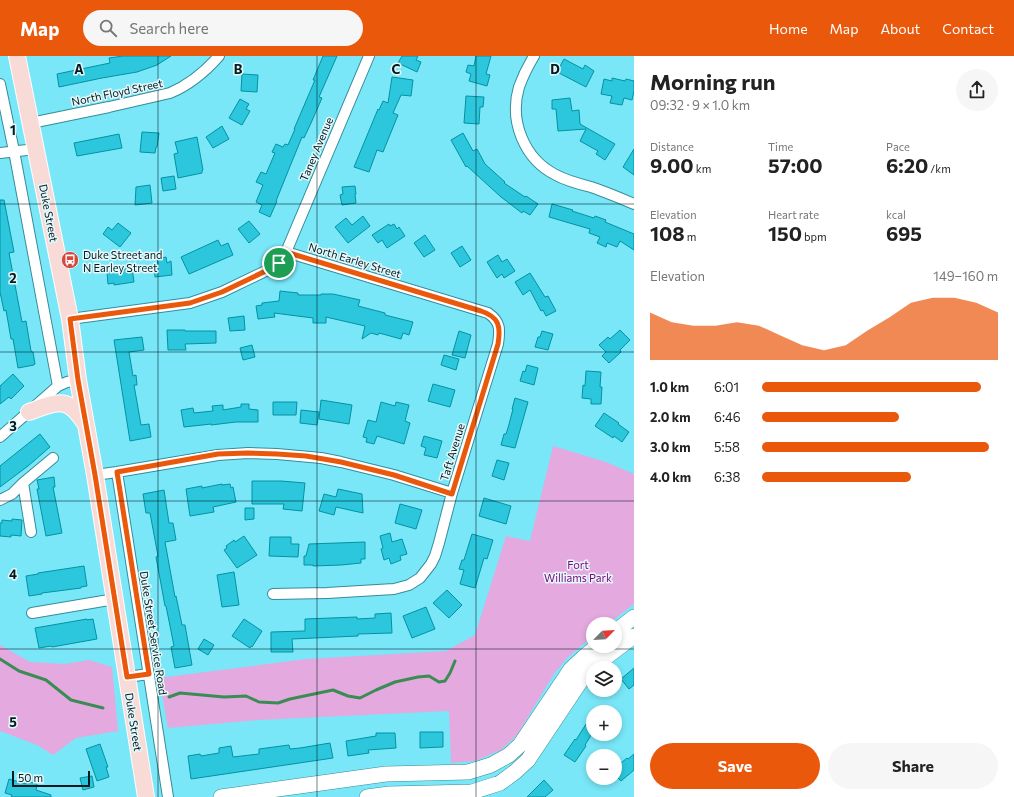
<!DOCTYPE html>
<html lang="en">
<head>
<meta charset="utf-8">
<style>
	:root { --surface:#fff; --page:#f6f6f6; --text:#222; --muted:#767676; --accent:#ea580c }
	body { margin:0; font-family:Commissioner,sans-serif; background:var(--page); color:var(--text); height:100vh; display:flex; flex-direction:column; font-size:15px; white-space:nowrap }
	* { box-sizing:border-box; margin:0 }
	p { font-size:13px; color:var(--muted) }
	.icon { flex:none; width:22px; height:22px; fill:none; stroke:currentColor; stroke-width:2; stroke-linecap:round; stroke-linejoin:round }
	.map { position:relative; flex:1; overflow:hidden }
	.panel { display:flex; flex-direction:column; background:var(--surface); width:380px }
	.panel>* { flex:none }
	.needle { width:26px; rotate:66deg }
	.tools { position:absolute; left:586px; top:561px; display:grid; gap:8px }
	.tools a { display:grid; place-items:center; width:36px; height:36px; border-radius:50%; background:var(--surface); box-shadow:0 2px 6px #0003; font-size:20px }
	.scale { position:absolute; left:12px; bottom:10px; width:78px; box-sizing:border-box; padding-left:4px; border:2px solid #031a1e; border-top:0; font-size:11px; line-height:14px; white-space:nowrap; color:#031a1e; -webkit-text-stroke:3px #e5f9fc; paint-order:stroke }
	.pin { position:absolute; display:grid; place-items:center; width:34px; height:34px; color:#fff; margin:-17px; border:2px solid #fff; border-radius:50%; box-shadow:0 1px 4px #0007 }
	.round { display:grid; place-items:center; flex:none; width:42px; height:42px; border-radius:21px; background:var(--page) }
	.head { display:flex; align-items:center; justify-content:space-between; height:68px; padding:0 16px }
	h1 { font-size:22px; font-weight:700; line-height:30px }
	.stats { display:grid; grid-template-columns:repeat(3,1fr); gap:6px; height:68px; padding:4px 16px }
	.stats div { display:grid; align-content:center }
	.stats b { font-size:20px; font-weight:700 }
	.stats small { font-size:11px; font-weight:400 }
	.stats p { font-size:11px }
	.chart { height:112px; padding:8px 16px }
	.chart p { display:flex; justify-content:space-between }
	.chart svg { width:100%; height:72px; margin-top:4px; fill:var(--accent); opacity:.7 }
	.cta { display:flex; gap:8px; margin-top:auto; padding:8px 16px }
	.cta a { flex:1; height:46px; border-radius:24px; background:var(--accent); color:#fff; font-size:16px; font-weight:700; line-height:46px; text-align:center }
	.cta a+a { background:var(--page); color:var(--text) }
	ul { padding:0 16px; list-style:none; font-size:13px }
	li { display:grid; grid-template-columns:64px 48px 1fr; align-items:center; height:30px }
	li i { height:10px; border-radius:5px; background:var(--accent) }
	header { display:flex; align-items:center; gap:24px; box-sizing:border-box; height:56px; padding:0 20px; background:var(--accent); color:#fff }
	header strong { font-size:19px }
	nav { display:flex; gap:22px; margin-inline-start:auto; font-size:14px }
	.search { width:280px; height:36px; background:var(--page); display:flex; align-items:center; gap:10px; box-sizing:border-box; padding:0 14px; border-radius:22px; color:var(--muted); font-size:15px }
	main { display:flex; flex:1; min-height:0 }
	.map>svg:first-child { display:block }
	.green { fill:#e4a9df }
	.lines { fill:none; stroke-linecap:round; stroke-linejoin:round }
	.stream { stroke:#3a8c54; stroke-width:3 }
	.building { fill:#2cc7dc; stroke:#0392a3 }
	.street-casing { stroke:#368c99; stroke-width:12 }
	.secondary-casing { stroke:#368c99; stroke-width:16 }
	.primary-casing { stroke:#fff; stroke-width:18 }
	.street { stroke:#fff; stroke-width:10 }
	.secondary { stroke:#fff; stroke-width:15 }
	.primary { stroke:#f8dad6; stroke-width:16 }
	.route-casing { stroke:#fff; stroke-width:8 }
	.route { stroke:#ea580c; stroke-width:5 }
	.grid { fill:none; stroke:#031a1e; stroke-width:1; stroke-opacity:0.55 }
	.labels { text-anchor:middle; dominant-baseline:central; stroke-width:3; stroke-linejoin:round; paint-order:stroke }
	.street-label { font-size:11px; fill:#031a1e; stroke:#e5f9fc }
	.poi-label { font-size:11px; fill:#031a1e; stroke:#e5f9fc; text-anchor:start }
	.park-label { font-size:11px; fill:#7b0479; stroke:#e5f9fc }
	.grid-label { font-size:13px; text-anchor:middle; font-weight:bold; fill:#031a1e; stroke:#e5f9fc; stroke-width:3; stroke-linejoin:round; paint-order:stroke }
</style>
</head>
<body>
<header>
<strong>Map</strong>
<div class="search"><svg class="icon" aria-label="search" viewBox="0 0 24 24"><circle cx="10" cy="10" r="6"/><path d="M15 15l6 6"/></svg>Search here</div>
<nav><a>Home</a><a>Map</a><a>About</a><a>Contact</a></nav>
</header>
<main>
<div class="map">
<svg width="634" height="741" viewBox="0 0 634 741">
	<rect width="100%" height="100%" fill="#79e7f8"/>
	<path class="green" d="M553,390L606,406L634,418V548L608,568H593V580L567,602L554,618L517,679L501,694L475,705L451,707L449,655L259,664L168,672L159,622L306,603L446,595L475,579L506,480L530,485Z
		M0,589L30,606L65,608L89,604L112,611L118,675L76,682L53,699L37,689L0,675Z"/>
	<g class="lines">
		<path class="stream" d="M0,603L19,615L46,624L71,644L103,652
			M169,641L180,637L224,641L246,640L259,646L278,647L290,643L333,634L348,640L360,642L376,634L395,626L418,621L429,620L439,626L445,625L450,617L455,605"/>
	</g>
	<path class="building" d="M123,0H171L157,9L137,16L102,22L59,31L57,18L110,7L109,2Z
		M323,0H337L319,41L322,42L311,67L304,82L302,81L293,103L276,145H277L270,161L259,156L262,149L256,146L263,129L256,126L261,116L266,118L275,97L272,96L276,88L283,91L285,88L288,89L295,73H294L315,24H313Z
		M402,0H418L416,4L421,6L417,16L398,7Z
		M476,0H491L486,18L490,19L487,30L469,25L471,18L466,16L468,9L474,10Z
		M564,3L583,13L585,9L594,15L586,31L557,16Z
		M242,18L258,19L257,36L241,35Z
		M392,21L413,24L411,40L401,39L393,57L398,59L383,96L377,94L369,116L354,111L378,53L379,54L383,45L388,47Z
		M612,22L625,25L626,23L634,25V35L632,44L624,42L622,49L610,47L612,40L601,38L604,23L612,25Z
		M466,40L484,41L483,51H480L479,68L464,67Z
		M570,42L572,55L579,54L580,68L615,88L605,104L596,98L598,95L580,85L586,73L558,75L556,53H552V44Z
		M240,43L249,48L246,53L250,55L242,69L229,62Z
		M222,70L229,83L213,92L206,81Z
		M142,76L159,77L157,91H156L155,97L140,96Z
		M463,77L473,95L477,93L485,108L505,126L504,127L525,141L526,140L538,148L530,159L523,155L522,157L501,141L467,110L466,111L451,84Z
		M119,78L122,92L77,100L74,87Z
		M197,81L203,114L202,115V117L178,122L174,98L178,97L175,86Z
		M634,93V119L623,111Z
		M174,120L176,133L163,135L161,122Z
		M150,129L152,147L135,149L136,131Z
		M355,130L356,138H355L356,147L342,149L340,139L343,138L342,131Z
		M0,144H4L14,196L9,197L22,266L26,265L31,295L32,296H33L35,308H34V309L18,312L13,283H11L6,254L4,255L0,236Z
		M552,148L573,154L572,155L594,162L595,160L606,164L605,166L634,178V194L620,185L617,191L607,187L606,191L597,187L600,181L589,177L590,173L549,161Z
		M363,160L370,170L348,187L335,171L346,162L352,169Z
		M249,165L260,178L249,187L238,173Z
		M118,167L131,177L120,191L103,178L108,171L112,174Z
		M389,168L390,170L394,168L397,173L399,171L405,180L387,192L382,184L378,187L372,179Z
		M425,179L435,194L424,201L414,187Z
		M218,184L221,190L228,187L233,199L189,218L181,201Z
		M462,190L471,204L460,211L451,197Z
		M498,199L502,206L507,203L515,215L504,222L502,218L497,222L487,206Z
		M166,201L167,207L171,205L172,219L155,221L154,209L158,208L157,203Z
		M132,212L134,226L114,229V227L108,228L107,216Z
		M530,217L545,241L548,240L556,255L546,260L543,254L541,255L530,234L523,239L515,226Z
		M280,235L298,237V239H321V238H333L360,244L358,250L385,257V259L413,266L409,279L403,277L401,283L379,277L378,279L371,277L362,283L365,270L326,261V267H313V262L274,257L275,261L258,263L256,250L262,249V247L279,245Z
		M244,260L245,274L230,275L228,262Z
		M167,274H185V275H216V287L185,288L186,294H168Z
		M620,274L630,284L620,294L621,296L609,307L602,300L606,296L599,289L608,281L610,283Z
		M459,275L471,279L465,302L452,299Z
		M542,275L553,278L548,294L535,291L538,281H540Z
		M142,281L144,294L129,296L133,320L136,319L137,329H134L141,369L149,368L151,381L130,385L114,284Z
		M252,289L255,301L243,304L240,292Z
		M444,299L459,303L456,314L441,309Z
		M527,309L538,312L534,329L520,325L523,315L525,316Z
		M586,315L601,316L600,331H602L601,348H591V343L582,342L583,329L585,330Z
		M13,318L24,330L11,343L9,341L0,348V330Z
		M433,328L455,334L450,351L428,345Z
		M515,342L528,346L515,392L501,389L504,378H506L508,372L513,353H512Z
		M321,344L352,349L349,368L319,363Z
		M273,346H297L296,359H273Z
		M381,346L395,350L396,346L409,349L405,365L410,367L404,388L377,380L374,388L366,386L367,382L363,381L368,364L376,366Z
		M241,348H249V353L258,354V366H236L211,369V368L184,371L181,354L193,352L194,357L213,355L212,350L223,349V354L241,351Z
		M301,354L319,356L317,369L300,367Z
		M604,357L619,367L618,368L629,376L622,386L614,380L613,382L595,370Z
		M40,378L50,391L28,410L0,431V410Z
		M424,380L442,385L437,402L424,399L426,392L421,390Z
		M497,404L509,407L504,424L492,420Z
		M54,421L55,431H53L62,477L46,480L37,433H39L37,424Z
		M252,425H281L305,427L302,455L283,453L284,448H252Z
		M222,428V429L230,428L231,432L233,431L236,446L213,451L214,456L190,460L186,433L202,430V432Z
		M338,433L362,438L363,457L336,451L334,459L319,455L324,438L336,441Z
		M164,434L169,467H173L176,484L165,486L175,541L176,540L182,569H185L192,609L175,612L171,591L174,590L166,550H165L156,501L158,500L150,457H146L143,438Z
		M484,442L511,450L506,468L479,460Z
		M400,448L422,454L416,473L395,467Z
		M245,452H254V463L245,464Z
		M12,463L22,464L21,480L11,479V481L0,480V467H2V464L12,465Z
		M390,477L392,486L402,483L407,498L400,500L401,504L391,508L389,502L384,504L381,493L383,492L380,480Z
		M472,478L493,484L487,503L484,502L475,532L460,528L464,514L459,513L462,504H464Z
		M244,480L257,499L237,512L224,494L227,492L226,490L234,484L235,486Z
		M270,481H291V488H299L298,501L269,500Z
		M365,486V503H361V507L341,509L313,510V509H304V500H306L309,488Z
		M84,510L87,530L81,531V532L42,537V538L29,540L26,520L38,518V517Z
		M234,516L239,549L222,551L217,519Z
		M447,534L462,549L449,562L433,547Z
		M426,551L435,573L412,582L403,560Z
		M391,557L392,577L358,578V580L292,583L293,596H271V576L305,575V563L357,561V563L375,562V558Z
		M87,563V564L93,563L97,583L52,591L51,590L39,592L35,572Z
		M244,563L262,575L252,591L251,590L250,592L232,580Z
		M204,583L214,589L208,599L198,593Z
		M634,612V629L629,633L621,623Z
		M593,657V676L585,689L586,690L575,706L564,699L575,683L576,684Z
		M420,676H443V691L420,692Z
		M376,677H395L396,692L368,694L369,697L348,700L346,685L376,680Z
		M330,687L333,702L191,723L188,700L200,698L201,700L219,697V692L231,690L233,701L259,698V693L289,689L290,693L300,692Z
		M100,688L108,711H106L109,721L97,725L86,693Z
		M634,698V714L621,725L615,719V712L627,702L628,703Z
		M92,720L94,731L83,734L80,722Z
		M9,723L26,728L27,725L37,728L36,734L51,739V741H11L12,739L5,737Z
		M544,724L553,734L545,741H527Z"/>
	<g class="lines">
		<defs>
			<path id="street" d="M534,0C528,10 523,20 519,31C509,65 524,103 556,119C567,125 579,128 591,131C606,136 620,142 634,148
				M0,28L14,95L58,330
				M31,67L109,51L170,37C189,29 205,16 219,0
				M0,97L36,93
				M70,263L190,247L222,236L274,211L279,207L286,196L369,0
				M0,381L58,330L67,326L78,324
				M117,416L168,741
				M95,419L117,416L218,399L248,397L277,398L321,402L341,406L394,419L452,437
				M23,427L31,476
				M0,444L12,438L23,427L53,402
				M273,538L327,537L394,533L409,529L420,522L431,508L435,500L439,487L452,437L498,288C500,274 501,266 488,257L286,196
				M32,557L115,543
				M127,621L149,618"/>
			<path id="secondary" d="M615,576L634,561
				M221,741L386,718L468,716L491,709L509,699L520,689L571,613L584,601L597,590
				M367,741L389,738L472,736L500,727L515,716L528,704L582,623L596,609L634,580"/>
			<path id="primary" d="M17,0L70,263L78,324L95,419L146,741
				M29,356C41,352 59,342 71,351C77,355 81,362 85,367"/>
		</defs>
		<use href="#street" class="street-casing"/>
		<use href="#secondary" class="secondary-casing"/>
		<use href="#primary" class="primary-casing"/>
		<use href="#street" class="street"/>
		<use href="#secondary" class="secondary"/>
		<use href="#primary" class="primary"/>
	</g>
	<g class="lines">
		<defs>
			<path id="route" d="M286,196L481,255C499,261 501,270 498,288L452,438L394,419L341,406L306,400L277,398L248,397L218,398L117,416L149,618L127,621L95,419L78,324L70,263L190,247L222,236L274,211L279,207Z"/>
		</defs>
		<use href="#route" class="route-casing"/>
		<use href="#route" class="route"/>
	</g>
	<path class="grid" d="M158,0V741M317,0V741M476,0V741M0,148H634M0,296H634M0,445H634M0,593H634"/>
	<defs>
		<symbol id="bus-disc" viewBox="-11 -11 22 22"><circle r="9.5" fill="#d5473a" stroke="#e5f9fc"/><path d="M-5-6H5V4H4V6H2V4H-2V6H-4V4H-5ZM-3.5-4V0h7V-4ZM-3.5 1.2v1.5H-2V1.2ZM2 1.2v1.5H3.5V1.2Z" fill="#fff"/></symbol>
	</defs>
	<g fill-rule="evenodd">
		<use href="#bus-disc" x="60" y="194" width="20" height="20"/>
	</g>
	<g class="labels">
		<g class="street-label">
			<text transform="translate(117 36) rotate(-12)">North Floyd Street</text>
			<text transform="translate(316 93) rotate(-67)">Taney Avenue</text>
			<text transform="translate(49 157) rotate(79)">Duke Street</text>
			<text transform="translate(355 204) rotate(17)">North Earley Street</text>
			<text transform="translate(452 396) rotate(-73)">Taft Avenue</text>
			<text transform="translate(154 577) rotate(81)">Duke Street Service Road</text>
			<text transform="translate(134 666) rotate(81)">Duke Street</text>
		</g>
		<g class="poi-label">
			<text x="83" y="198">Duke Street and<tspan x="83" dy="13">N Earley Street</tspan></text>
		</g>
		<g class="park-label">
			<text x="578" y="508">Fort<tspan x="578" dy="13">Williams Park</tspan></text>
		</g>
	</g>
	<g class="grid-label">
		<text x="79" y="18">A</text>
		<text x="238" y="18">B</text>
		<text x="396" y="18">C</text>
		<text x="555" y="18">D</text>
		<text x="13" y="79">1</text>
		<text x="13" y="227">2</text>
		<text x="13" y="375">3</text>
		<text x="13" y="523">4</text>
		<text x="13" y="671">5</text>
	</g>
</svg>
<div class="tools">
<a><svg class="needle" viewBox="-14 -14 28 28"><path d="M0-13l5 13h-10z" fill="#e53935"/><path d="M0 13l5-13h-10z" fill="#767676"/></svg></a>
<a><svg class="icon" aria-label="layers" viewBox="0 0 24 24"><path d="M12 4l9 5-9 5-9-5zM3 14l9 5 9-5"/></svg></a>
<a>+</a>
<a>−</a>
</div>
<div class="scale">50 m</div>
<div class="pin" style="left:279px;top:207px;background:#1e9e55"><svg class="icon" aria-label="arrive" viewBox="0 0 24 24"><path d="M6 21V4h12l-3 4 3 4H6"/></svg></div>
</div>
<section class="panel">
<div class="head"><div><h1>Morning run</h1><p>09:32 · 9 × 1.0 km</p></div><a class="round"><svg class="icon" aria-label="share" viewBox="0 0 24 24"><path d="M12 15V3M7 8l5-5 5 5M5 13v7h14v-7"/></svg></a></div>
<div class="stats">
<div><p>Distance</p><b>9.00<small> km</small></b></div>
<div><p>Time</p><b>57:00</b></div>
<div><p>Pace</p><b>6:20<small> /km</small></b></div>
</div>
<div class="stats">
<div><p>Elevation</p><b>108<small> m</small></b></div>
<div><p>Heart rate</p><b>150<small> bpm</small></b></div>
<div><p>kcal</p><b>695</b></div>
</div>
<div class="chart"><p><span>Elevation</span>149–160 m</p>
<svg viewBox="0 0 160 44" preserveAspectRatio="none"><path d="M0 44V15L10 21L20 23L30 23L40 21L50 23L60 29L70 35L80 38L90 35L100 26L110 18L120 9L130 6L140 6L150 9L160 15V44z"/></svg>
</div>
<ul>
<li><b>1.0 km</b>6:01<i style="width:93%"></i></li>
<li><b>2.0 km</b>6:46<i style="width:58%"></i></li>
<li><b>3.0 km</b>5:58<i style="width:96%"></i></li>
<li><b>4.0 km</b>6:38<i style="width:63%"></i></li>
</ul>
<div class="cta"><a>Save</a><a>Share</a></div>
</section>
</main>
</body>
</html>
